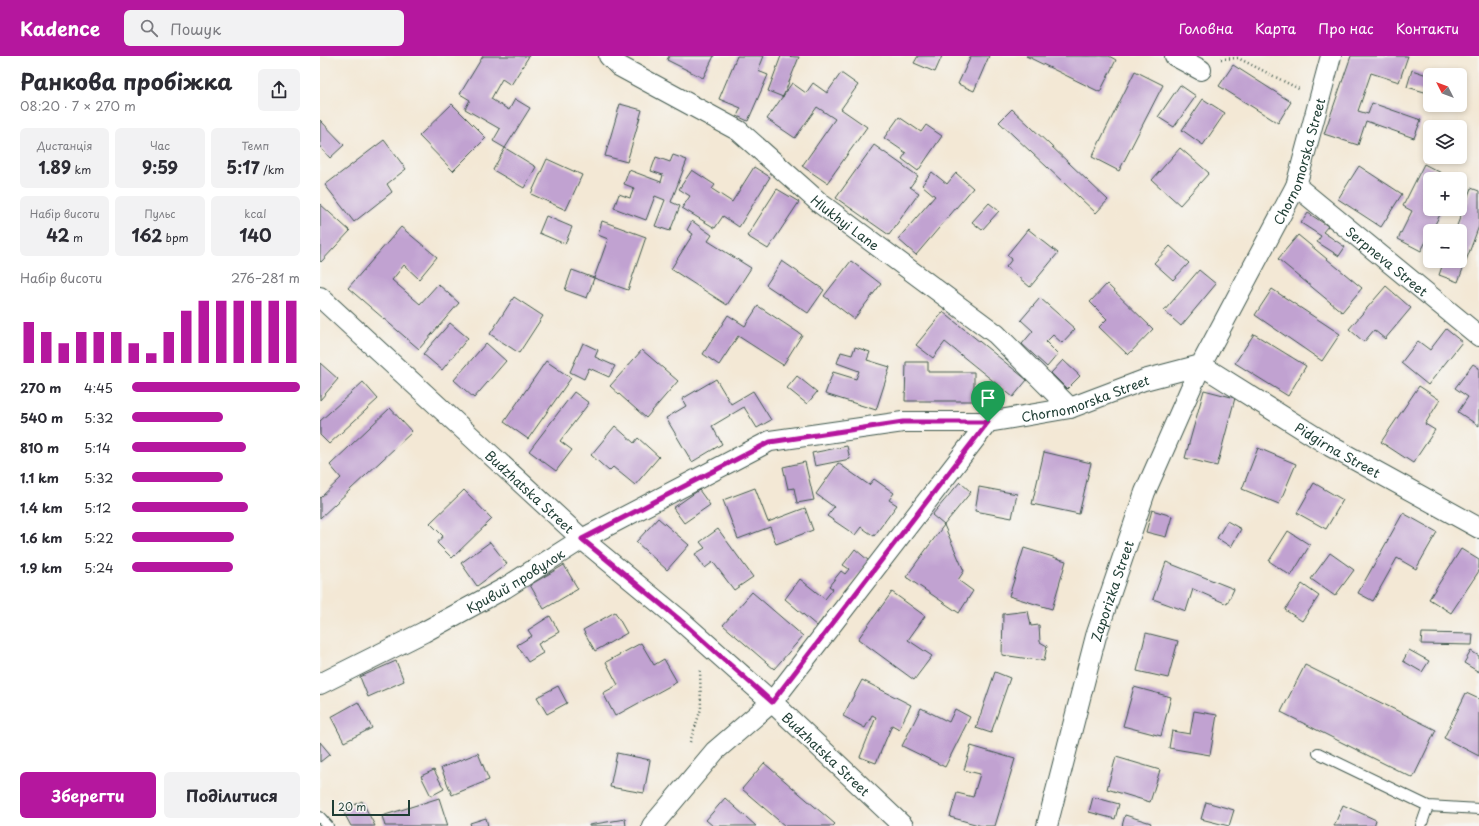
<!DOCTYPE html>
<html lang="uk">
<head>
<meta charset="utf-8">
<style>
	:root { --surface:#fff; --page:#f2f2f3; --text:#2b2b33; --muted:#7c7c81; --accent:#b5179e }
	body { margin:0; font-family:"Playpen Sans",sans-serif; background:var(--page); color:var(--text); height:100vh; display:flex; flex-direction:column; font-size:15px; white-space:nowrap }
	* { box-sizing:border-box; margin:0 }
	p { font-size:13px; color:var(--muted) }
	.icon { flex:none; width:22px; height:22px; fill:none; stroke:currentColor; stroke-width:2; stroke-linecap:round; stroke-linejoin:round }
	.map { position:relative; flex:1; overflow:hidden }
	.sheet { display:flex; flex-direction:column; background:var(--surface); width:320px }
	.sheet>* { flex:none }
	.needle { width:26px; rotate:312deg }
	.buttons { position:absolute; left:1103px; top:12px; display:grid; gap:8px }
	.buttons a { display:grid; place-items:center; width:44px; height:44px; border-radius:6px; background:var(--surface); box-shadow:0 2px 6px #0003; font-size:20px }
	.scale { position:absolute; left:12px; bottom:10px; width:78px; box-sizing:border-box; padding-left:4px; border:2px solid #1f3d34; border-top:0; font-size:11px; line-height:14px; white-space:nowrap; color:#1f3d34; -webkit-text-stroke:3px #f6f6f2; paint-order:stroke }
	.pin { position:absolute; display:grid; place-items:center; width:34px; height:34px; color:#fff; margin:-41px -17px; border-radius:50% 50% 50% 0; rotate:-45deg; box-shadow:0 0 4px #0007 }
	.pin .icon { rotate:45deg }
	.round { display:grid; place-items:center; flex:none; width:42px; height:42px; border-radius:6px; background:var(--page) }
	.headline { display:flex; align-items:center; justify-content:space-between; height:68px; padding:0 20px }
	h1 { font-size:22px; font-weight:700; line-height:30px }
	.metrics { display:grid; grid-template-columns:repeat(3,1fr); gap:6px; height:68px; padding:4px 20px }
	.metrics div { display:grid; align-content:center; border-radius:6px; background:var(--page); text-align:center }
	.metrics b { font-size:17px; font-weight:700 }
	.metrics small { font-size:11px; font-weight:400 }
	.metrics p { font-size:11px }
	.chart { height:112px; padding:8px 20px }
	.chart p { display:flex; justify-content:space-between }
	.chart svg { width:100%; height:72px; margin-top:4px; stroke:var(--accent); stroke-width:6 }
	.button { display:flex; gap:8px; margin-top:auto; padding:8px 20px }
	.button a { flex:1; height:46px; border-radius:6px; background:var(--accent); color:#fff; font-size:16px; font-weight:700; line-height:46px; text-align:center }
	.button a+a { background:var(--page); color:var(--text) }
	ul { padding:0 20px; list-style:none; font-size:13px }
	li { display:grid; grid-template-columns:64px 48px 1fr; align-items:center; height:30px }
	li i { height:10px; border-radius:5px; background:var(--accent) }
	header { display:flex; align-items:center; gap:24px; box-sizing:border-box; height:56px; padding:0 20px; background:var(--accent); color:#fff }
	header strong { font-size:19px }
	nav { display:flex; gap:22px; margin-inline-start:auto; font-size:14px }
	.search { width:280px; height:36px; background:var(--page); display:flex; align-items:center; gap:10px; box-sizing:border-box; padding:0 14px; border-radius:6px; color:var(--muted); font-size:15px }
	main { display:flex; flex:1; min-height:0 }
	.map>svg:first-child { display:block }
	.building { fill:#c1a2d1 }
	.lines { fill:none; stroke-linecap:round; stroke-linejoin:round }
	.lane-casing { stroke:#3f574c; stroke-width:12 }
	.street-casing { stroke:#3f574c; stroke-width:22 }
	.path { stroke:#3f574c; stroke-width:2.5; stroke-dasharray:1 3; stroke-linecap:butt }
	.lane { stroke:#fff; stroke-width:10 }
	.street { stroke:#fff; stroke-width:20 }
	.route-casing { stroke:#fff; stroke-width:8 }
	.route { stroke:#b5179e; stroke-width:5 }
	.labels { text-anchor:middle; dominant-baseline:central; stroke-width:3; stroke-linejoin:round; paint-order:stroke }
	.street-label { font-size:13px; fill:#1f3d34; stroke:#f6f6f2 }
</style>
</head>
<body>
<header>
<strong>Kadence</strong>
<div class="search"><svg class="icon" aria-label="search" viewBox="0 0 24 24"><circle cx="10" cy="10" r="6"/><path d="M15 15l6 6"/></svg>Пошук</div>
<nav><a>Головна</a><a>Карта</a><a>Про нас</a><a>Контакти</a></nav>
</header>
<main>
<section class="sheet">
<div class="headline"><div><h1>Ранкова пробіжка</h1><p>08:20 · 7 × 270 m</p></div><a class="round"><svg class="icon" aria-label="share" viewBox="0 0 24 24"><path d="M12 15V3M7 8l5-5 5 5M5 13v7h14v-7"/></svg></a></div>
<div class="metrics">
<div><p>Дистанція</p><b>1.89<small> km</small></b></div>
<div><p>Час</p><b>9:59</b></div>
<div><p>Темп</p><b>5:17<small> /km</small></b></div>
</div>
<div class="metrics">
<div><p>Набір висоти</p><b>42<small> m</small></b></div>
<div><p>Пульс</p><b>162<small> bpm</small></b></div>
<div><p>kcal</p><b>140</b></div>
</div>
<div class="chart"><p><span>Набір висоти</span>276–281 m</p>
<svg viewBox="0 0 160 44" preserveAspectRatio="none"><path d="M5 44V19M15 44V25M25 44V32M35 44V25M45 44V25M55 44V25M65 44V32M75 44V38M85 44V25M95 44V12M105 44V6M115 44V6M125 44V6M135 44V6M145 44V6M155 44V6"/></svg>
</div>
<ul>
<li><b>270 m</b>4:45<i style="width:100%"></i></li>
<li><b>540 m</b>5:32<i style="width:54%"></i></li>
<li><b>810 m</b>5:14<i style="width:68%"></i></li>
<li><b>1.1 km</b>5:32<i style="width:54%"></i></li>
<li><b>1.4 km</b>5:12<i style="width:69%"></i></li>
<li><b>1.6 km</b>5:22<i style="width:61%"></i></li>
<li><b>1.9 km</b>5:24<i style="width:60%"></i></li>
</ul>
<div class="button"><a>Зберегти</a><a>Поділитися</a></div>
</section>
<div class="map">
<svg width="1159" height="770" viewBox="0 0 1159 770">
	<rect width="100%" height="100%" fill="#f6f6f2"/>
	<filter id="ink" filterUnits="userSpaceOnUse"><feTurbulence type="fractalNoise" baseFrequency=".025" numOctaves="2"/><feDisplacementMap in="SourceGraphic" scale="8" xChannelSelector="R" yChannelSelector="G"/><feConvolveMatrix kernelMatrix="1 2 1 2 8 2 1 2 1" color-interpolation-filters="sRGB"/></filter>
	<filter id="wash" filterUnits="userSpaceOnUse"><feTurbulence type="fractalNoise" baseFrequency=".012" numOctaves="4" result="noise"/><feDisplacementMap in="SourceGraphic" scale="16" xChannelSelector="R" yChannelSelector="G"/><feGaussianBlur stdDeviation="0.9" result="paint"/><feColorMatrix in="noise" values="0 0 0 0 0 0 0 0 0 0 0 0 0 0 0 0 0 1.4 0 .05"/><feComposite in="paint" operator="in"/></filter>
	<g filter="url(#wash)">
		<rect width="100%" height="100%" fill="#f3e8d5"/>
		<g id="blocks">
			<path class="building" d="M163,0H209L191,29L182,23L171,43L189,54L195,43L210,52L185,92L216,111L204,132L173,114L185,92L173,85L180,73L145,53L150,44L140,38Z
				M349,0H394L383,22L347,4Z
				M417,0H444L438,15L448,19L428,65L417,60L421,52L399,43Z
				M461,0L479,1L463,41L448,35Z
				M598,0H622L615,16L594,7Z
				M651,0H669L654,35L638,28Z
				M706,0H789L796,4L780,36Z
				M1031,0H1088L1079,26L1051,17L1038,55L1048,58L1052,47L1101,64L1094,82L1046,65L1038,89L1004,78Z
				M913,9L971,46L958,67L899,30Z
				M1092,14L1110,20L1108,37L1087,31Z
				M815,15L843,29L799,115L772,101Z
				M521,17L538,29L521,53L547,71L507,127L482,110L515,63L497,51L475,82L447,63L472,27L486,37L493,27L507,37Z
				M860,29L876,40L854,71L838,61Z
				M883,43L905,57L883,89L862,74Z
				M132,48L166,82L133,115L99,80Z
				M300,48L322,54L307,106L285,100Z
				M692,53L788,144L776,157L679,66Z
				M579,61L601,76L606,69L622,80L598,115L582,103L586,97L564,82Z
				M0,64L24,89L10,102L0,91Z
				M64,84L86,113L67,128L72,136L34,166L5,129Z
				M554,89L598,120L590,131L599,137L569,179L516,142Z
				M860,92L889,117L860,149L832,124Z
				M353,99L367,104L351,146L360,150L350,175L335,170L345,144L335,140L326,164L294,152L299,138L310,142L314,132L304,128L309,114L341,126L343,119L331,115L336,101L350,106Z
				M227,103L262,119L246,154L211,138Z
				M1104,108L1127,120L1125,123H1110V153H1123L1101,195L1078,183L1092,155L1083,150Z
				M1039,110L1082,138L1061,171L1018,143Z
				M434,111L450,121L419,171L403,160L395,172L362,152L370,140L359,133L372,114L395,129L392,133L412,146Z
				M612,116L627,128L636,117L653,132L596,199L578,183L615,140L602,129Z
				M1151,132L1159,135V170L1138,226L1119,219L1124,205H1140V175H1135Z
				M457,133L479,146L448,193L427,180Z
				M669,147L679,155L662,174L652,166Z
				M0,148L30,175L1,206L0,205Z
				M988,157L1008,170L1003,176L1025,191L1019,200L997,186L1001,180L981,167Z
				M226,160L252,171L245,188L219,177Z
				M282,165L326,181L308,234L274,222L288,183L278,179Z
				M372,165L392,179L388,185L431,212L407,249L351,213L373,178L367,174Z
				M81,171L117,201L99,223L84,209L72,224L100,248L118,228L139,247L99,293L28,232Z
				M708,173L738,197L710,231L686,211L692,203L687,199Z
				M978,179L1042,232L1022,256L958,203Z
				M850,190L869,207L853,224L834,207Z
				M462,205L504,234L488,257L446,229Z
				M531,205L561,228L534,263L504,240Z
				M252,214L274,222L267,242L245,234Z
				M879,214L896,228L861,270L844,255Z
				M787,228L833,273L808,299L779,271L787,263L770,246Z
				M1066,230L1091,252L1065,283L1054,274L1044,286L1029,273Z
				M952,233L1020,278L1002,305L935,259Z
				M194,241L223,260L199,297L170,278Z
				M720,242L755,273L742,287L733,279L726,286L738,298L727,311L702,288L713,275L701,264Z
				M438,250L482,279L463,309L418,280L399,309L383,298L408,259L425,270Z
				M623,256L707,324L693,341L625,286L613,302L596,289Z
				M130,267L148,282L122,314L103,298Z
				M1126,273L1142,286L1108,329L1081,307L1098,285L1110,294Z
				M934,278L986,310L968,340L915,307Z
				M166,287L186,305L154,342L134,324Z
				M263,287L278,294L275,301L295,310L289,321L269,312L264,323L250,316Z
				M535,291L550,296L547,304L570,311L556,354L505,338L513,316L536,323L539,315L517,307L521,296L532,299Z
				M322,294L358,325L326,362L290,330Z
				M743,304L760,320L747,333L731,317Z
				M226,305L251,322L208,383L184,366Z
				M586,306H608V316H654V345H585Z
				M0,307L18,323L0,344Z
				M1153,308L1159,312V370L1138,356L1148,341L1135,332Z
				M477,320L497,336L487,348L467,332Z
				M396,323L411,348L433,335L451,364L437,372L424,351L392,370L402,388L372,406L346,362L366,350L362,343Z
				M43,326L58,343L9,388L0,379V365Z
				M1099,330L1120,344L1105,368L1115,374L1093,407L1061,386Z
				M884,334L915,342L897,410L865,402Z
				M254,336L269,347L240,385L252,394L236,415L209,395Z
				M70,352L92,376L0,462V442L21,422L10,409Z
				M295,370L314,387L318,382L339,401L315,429L293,411L289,415L271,399Z
				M527,390L530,403L495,410L492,397Z
				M938,392L976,408L959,448L922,433Z
				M724,396L771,407L759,458L712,448Z
				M485,406L494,444L477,447L474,432L468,433L463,411Z
				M518,407L549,429L554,423L574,437L569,444L577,449L554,480L541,471L535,479L507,460L514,451L496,438Z
				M640,426L651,436L624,469L612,459Z
				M994,427L1023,444L1006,473L977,457Z
				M659,431L697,438L692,462L655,455Z
				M435,432L448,466L485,452L493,474L456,488L450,471L418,483L403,444Z
				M144,434L172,463L132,502L117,487L123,480L110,467Z
				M379,434L390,449L364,467L353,452Z
				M832,454L852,460L846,481L826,476Z
				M1083,457L1117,476L1096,513L1077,502L1053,545L1038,537Z
				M338,462L369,489L347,514L316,486Z
				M907,465L921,473L911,491L897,482Z
				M624,469L644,515L638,524L653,535L639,557L586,521Z
				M398,473L433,521L414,534L393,506L385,512L375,498L385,492L380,486Z
				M968,475L990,489L971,520L949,505Z
				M170,486L187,508L157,530L141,507Z
				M704,492L746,505L732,553L689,540Z
				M535,493L549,505L497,570L465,543L480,523L505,543L513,533L509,530L521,515L525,518L529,513L523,509Z
				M1141,493L1159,504V515L1131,557L1109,543Z
				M1010,497L1034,514L1015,540L991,523Z
				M846,506L914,533L907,548L873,533L866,555L833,543Z
				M244,509L258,533L224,553L210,529Z
				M982,528L999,540L982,565L965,554Z
				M432,536L483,580L454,613L403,569Z
				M572,536L605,560L588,584L612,600L594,624L538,583Z
				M708,555L711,570L719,569L720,586L727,590L724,605L682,599L683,558Z
				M295,556L307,577L275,595L263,574Z
				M230,560L239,576L218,588L223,597L208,606L197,589L212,580L208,574Z
				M826,577L858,585L848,622L817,615Z
				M1102,577L1153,578L1152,589L1101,588Z
				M321,587L334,609L344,603L357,626L295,660L283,637L298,629L286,606Z
				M1089,594L1109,605L1102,616L1083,605Z
				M1151,595L1159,600V616L1144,607Z
				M76,605L84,625L48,641L40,621Z
				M985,609L1116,674L1093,722L961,656Z
				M675,616L690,622L671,677L656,672Z
				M542,624L591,649L579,673L572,669L556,707L540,701L556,661L552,659L545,672L523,660Z
				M238,630L247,647L227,658L217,641Z
				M814,631L851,641L841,680L803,670Z
				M1146,637L1159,643V700L1124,682Z
				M38,646L52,672L24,686L11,661Z
				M601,652L629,666L635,653L650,661L625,711L582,690Z
				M874,655L897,659L890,699L849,692L852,675L870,678Z
				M0,686L10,698L0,706Z
				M651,690L695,703L675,770H662L630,761L637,737L653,741L660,718L644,714Z
				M158,697L169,724L132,739L121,712Z
				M297,697L330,704L324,737L290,731Z
				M796,701L840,714L830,746L787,733Z
				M444,707L515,768L513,770H465L422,733Z
				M114,714L124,733L111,740L101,720Z
				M773,741L799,748L795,763L769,756Z
				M119,742L128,770H65L62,760Z
				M405,742L436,770H393L386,764Z
				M42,745L55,770H31L23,755Z
				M886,746L914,754L909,770L881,763Z
				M1023,749L1056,764L1054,770H1014Z
				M805,759L831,767L830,770H802Z
				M166,762L168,770H151L150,767Z
				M305,763L306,770H269V769Z"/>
		</g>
	</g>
	<g filter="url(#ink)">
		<use href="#blocks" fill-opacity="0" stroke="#3f574c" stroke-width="1"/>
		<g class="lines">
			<defs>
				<path id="lane" d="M998,697L1108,750L1159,753
					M0,761L8,770
					M1101,770L1108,750"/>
				<g id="street">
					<path id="s1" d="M289,0L299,10L419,75L501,148L676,278L750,352"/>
					<path d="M855,0L881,14"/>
					<path id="s2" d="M976,130L1159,280"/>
					<path id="s3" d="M0,241L262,483L360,564L452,646L583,770"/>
					<path id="s4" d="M0,628L104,576L185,532L262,483L450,385L583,366H668"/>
					<path id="s5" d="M332,770L395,695L452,646L668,366L750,352L824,324L881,309L976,130L1011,0"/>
					<path id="s6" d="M727,770L776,580L825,436L881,309L1010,390L1159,472"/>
				</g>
			</defs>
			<use href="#lane" class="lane-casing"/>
			<use href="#street" class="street-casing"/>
			<path class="path" d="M901,3L918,2L979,33
				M370,686L381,653L380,613"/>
			<use href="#lane" class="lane"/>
			<use href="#street" class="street"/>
		</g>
	</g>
	<g class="lines" filter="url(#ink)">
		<defs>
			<path id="route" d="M583,366H668L452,646L360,564L262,483L450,386Z"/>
		</defs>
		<use href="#route" class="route-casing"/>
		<use href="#route" class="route"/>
	</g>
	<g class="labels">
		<g class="street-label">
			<text stroke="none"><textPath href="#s5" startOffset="975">Chornomorska Street</textPath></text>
			<text stroke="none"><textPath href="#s1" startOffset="291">Hlukhyi Lane</textPath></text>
			<text stroke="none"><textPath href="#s2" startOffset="118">Serpneva Street</textPath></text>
			<text stroke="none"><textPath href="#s5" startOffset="627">Chornomorska Street</textPath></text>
			<text stroke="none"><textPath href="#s6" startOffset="648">Pidgirna Street</textPath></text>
			<text stroke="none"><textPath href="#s3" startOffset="286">Budzhatska Street</textPath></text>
			<text stroke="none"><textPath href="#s4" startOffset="221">Кривий провулок</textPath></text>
			<text stroke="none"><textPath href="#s6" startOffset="244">Zaporizka Street</textPath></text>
			<text stroke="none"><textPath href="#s3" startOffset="682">Budzhatska Street</textPath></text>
		</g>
	</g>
</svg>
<div class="buttons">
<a><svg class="needle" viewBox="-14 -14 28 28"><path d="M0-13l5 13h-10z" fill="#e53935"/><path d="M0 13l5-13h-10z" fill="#7c7c81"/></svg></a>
<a><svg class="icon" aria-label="layers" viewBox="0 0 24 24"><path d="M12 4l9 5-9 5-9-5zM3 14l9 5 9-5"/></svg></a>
<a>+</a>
<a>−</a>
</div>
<div class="scale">20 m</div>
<div class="pin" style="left:668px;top:366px;background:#1e9e55"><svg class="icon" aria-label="arrive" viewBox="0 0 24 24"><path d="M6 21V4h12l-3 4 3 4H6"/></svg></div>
</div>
</main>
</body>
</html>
